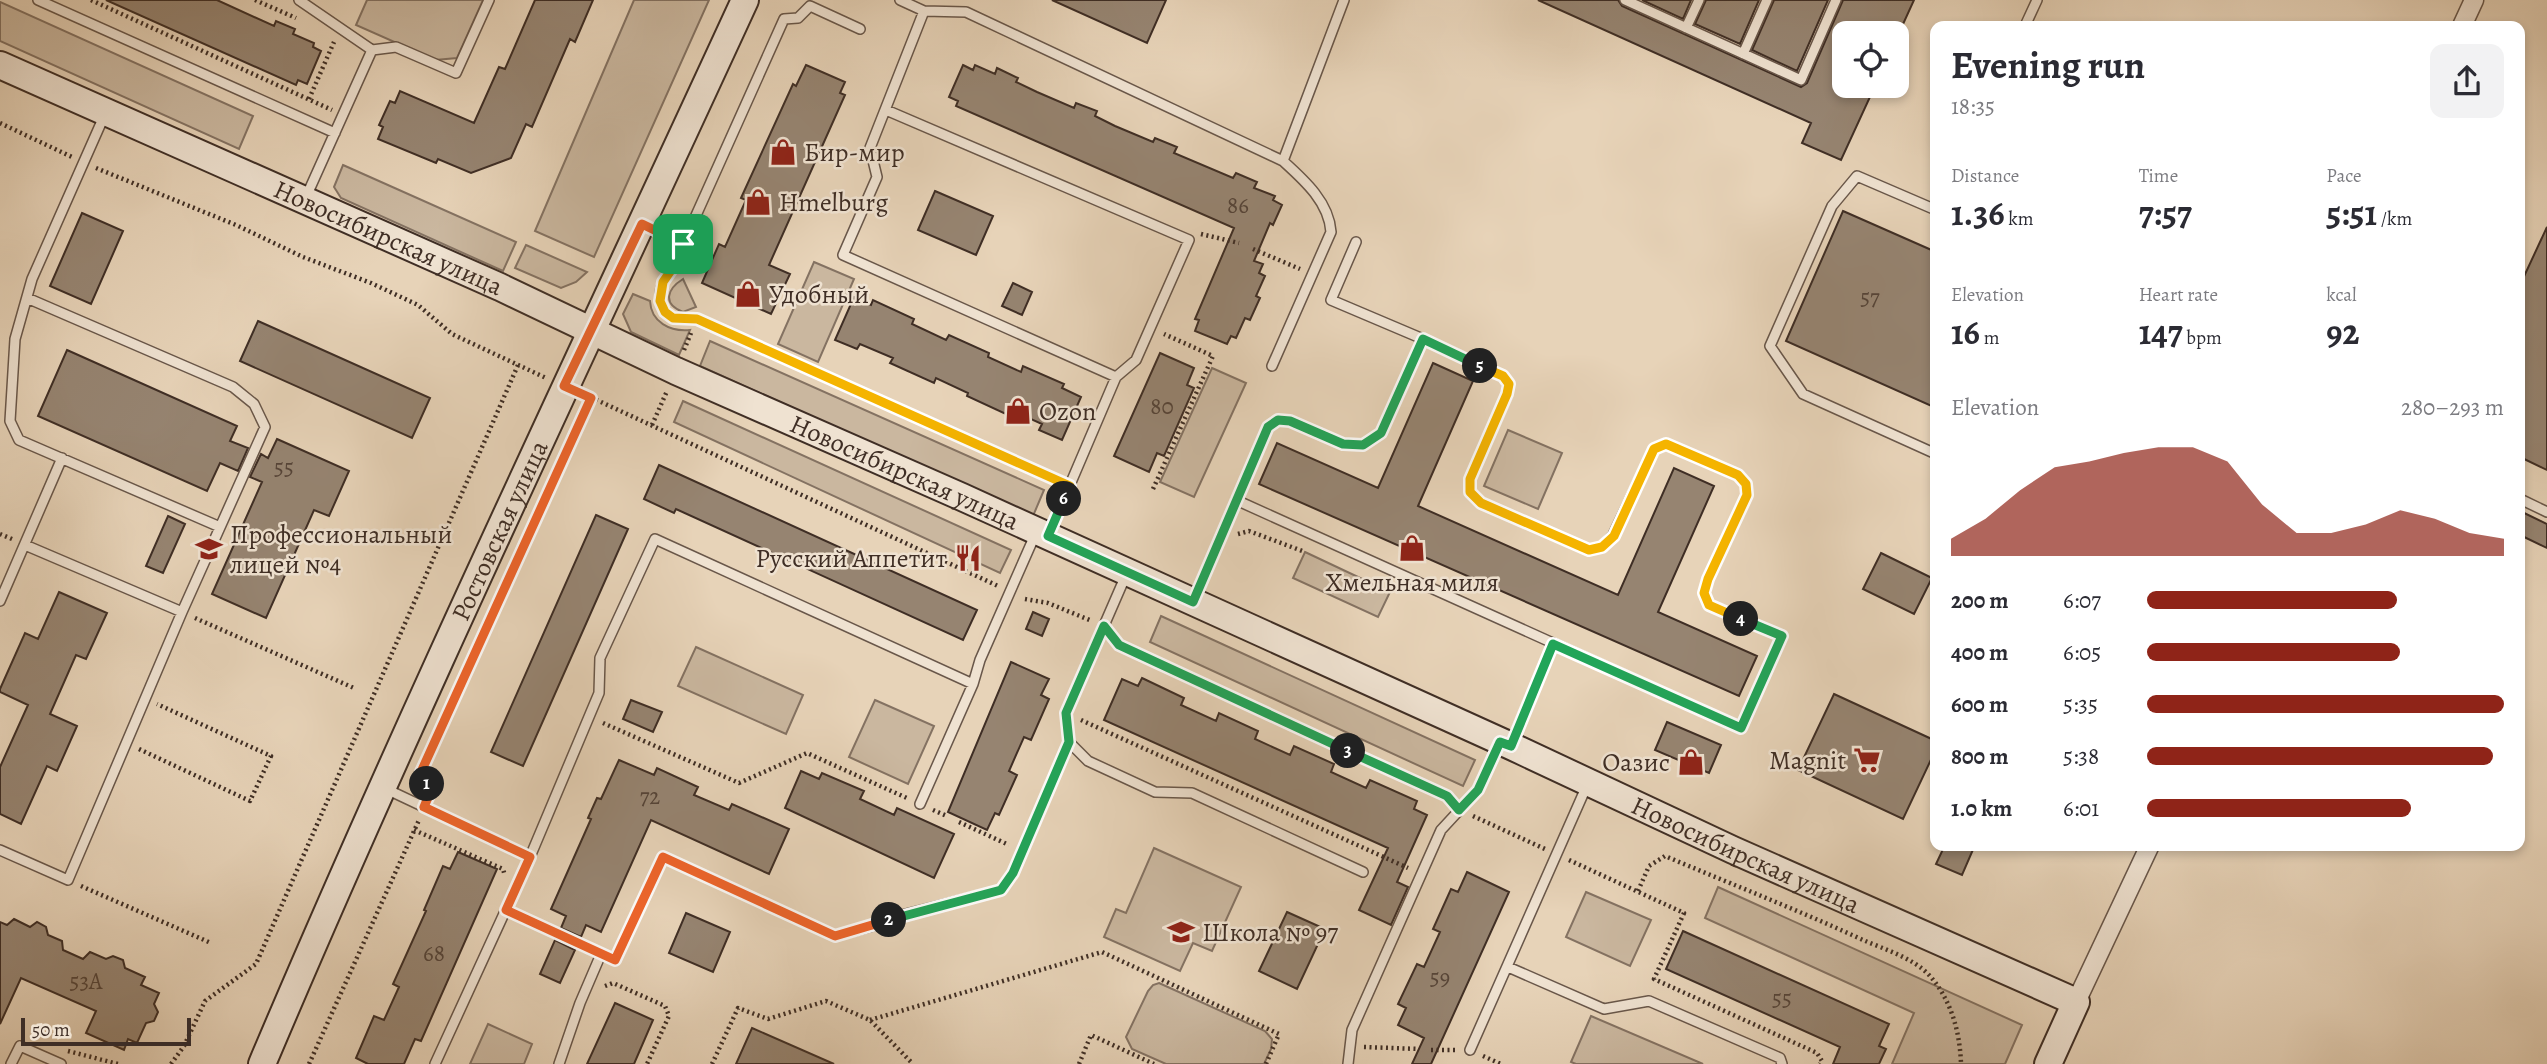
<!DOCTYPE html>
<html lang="en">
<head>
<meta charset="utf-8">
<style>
	:root { --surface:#fff; --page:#f2f2f3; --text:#2b2b33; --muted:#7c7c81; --accent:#8f2418 }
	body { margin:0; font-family:Alegreya,serif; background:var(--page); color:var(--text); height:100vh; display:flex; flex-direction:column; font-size:26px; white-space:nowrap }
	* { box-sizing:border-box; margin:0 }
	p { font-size:23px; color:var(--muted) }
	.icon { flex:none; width:38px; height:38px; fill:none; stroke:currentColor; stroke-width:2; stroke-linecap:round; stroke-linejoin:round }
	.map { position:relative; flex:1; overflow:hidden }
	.drawer { position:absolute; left:1930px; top:21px; width:595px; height:830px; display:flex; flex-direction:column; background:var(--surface); border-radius:14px; box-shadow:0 4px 10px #0003 }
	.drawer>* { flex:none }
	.tools { position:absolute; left:1832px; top:21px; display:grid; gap:14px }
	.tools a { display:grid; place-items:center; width:77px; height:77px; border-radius:14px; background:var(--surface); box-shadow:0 4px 10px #0003; font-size:35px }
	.scale { position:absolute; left:21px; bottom:18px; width:170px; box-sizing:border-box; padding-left:7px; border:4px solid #3f2e25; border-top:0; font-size:19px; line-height:24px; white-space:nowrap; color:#3f2e25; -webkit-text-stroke:5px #efe2d1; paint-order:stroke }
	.pin { position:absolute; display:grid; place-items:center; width:60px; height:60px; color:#fff; margin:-30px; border-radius:14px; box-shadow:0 4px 10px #0006 }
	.km { position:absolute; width:35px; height:35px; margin:-18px; border-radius:50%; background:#222; color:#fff; font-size:19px; line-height:35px; text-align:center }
	.round { display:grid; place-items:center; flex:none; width:74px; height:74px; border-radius:14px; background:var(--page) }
	.head { display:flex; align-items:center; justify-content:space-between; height:119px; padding:0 21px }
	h1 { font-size:38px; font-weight:700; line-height:52px }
	.figures { display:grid; grid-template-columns:repeat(3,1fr); gap:10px; height:119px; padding:7px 21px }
	.figures div { display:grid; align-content:center }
	.figures b { font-size:35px; font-weight:700 }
	.figures small { font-size:19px; font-weight:400 }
	.figures p { font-size:19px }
	.chart { height:196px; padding:14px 21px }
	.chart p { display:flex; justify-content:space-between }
	.chart svg { width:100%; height:126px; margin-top:7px; fill:var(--accent); opacity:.7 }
	ul { padding:0 21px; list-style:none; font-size:23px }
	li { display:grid; grid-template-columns:112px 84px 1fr; align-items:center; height:52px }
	li i { height:18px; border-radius:9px; background:var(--accent) }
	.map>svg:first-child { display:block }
	.green { fill:#cab79f; stroke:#847262; stroke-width:2 }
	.building { fill:#968471; stroke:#3f2e25; stroke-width:2 }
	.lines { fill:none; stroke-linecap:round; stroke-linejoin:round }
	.lane-casing { stroke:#69574a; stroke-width:12 }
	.street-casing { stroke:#69574a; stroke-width:21 }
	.secondary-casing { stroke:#3f2e25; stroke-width:30 }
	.path { stroke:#3f2e25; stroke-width:4.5; stroke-dasharray:2 3.5; stroke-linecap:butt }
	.lane { stroke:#efe2d1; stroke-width:9 }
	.street { stroke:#efe2d1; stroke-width:18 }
	.secondary { stroke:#efe2d1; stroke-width:26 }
	.split-1-casing { stroke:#fff; stroke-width:14 }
	.split-2-casing { stroke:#fff; stroke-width:14 }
	.split-3-casing { stroke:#fff; stroke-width:14 }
	.split-4-casing { stroke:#fff; stroke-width:14 }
	.split-5-casing { stroke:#fff; stroke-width:14 }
	.split-6-casing { stroke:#fff; stroke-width:14 }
	.split-7-casing { stroke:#fff; stroke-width:14 }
	.split-1 { stroke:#f0652b; stroke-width:9 }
	.split-2 { stroke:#f0652b; stroke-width:9 }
	.split-3 { stroke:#22a559; stroke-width:9 }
	.split-4 { stroke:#22a559; stroke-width:9 }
	.split-5 { stroke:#f5b400; stroke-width:9 }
	.split-6 { stroke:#22a559; stroke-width:9 }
	.split-7 { stroke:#f5b400; stroke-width:9 }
	.labels { text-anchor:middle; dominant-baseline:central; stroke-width:5; stroke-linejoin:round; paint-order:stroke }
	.number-label { font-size:23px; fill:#554438 }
	.poi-label { font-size:26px; fill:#3f2e25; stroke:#efe2d1; text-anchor:start }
	.street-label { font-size:26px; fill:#3f2e25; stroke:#efe2d1 }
</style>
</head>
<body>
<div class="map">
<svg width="2547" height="1064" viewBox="0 0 2547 1064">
	<rect width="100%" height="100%" fill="#e7d3b8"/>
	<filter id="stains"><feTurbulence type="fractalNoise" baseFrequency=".00286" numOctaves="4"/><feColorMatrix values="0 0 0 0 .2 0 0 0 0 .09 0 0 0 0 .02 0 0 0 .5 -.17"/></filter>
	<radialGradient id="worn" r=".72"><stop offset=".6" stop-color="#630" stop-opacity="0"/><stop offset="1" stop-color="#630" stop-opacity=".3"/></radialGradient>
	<path class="green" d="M367,0H483L457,58L435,60L356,25Z
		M634,0H709L594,257L535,231Z
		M0,2L253,116L239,149L0,41Z
		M343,165L516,242L503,271L341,198L334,187Z
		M526,245L587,272L576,282L561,288L515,268Z
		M814,262L854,279L818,362L778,344Z
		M683,279L696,307L683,312C662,304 667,289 683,279Z
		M633,294L650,301C651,322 670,332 690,330L679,355L631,332L623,314Z
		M710,341L1044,490L1033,516L700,366Z
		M1212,368L1246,383L1194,497L1160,482Z
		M683,401L1011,550L1000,573L674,422Z
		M1508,430L1562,453L1538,509L1484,486Z
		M1305,552L1390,592L1378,617L1293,578Z
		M1161,616L1475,760L1463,786L1150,642Z
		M696,647L803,695L786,734L678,686Z
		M875,700L934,726L908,784L849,757Z
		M1154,848L1241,887L1212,951L1193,943L1180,971L1104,937L1116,909L1126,913Z
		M1718,887L2022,1025L2005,1064H1892L1914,1013L1705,918Z
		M1586,892L1651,920L1630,966L1566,937Z
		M1159,983L1265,1031L1272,1039L1271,1049L1264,1064H1166L1132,1049L1126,1037L1148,991L1153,985Z
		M1591,1016L1703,1064H1576L1571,1062Z
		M488,1024L532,1044L524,1064H470Z"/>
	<path class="building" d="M106,0H217L274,26L276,21L295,29L293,34L314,43L313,47L321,51L307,84L298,80L296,85Z
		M535,0H593L575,42L570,39L532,127L526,124L511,158L471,173L438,159L436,163L378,139L383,127L379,125L390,101L395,103L400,91L474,123L499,67L505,69Z
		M1052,0H1166L1147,43Z
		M1538,0H1618L1622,6L1801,87L1807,83L1843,0H1914L1899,33H1844V86H1875L1841,160L1802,143L1811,123Z
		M1642,0H1691L1683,19Z
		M1706,0H1759L1740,44L1695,24Z
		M1774,0H1828L1797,71L1752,50Z
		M806,65L845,82L840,93L845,95L769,265L790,274L771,314L702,283L719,244L725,247L746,200L741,198L793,84L796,86Z
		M963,65L973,70L975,65L995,74L997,68L1018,78L1016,82L1037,92L1074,108L1076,103L1097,111L1095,116L1115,126L1153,142L1155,138L1177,147L1174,153L1233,178L1236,173L1257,182L1254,188L1275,196L1273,200L1282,205L1273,225L1270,223L1254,261L1263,264L1259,273L1265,276L1256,296L1260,298L1250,320L1245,318L1236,338L1231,336L1227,344L1195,331L1199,320L1195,319L1234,228L956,106L958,101L949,97Z
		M935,191L993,216L976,255L918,230Z
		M1843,211L1936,252V408L1786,341Z
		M82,213L123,231L91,304L50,286Z
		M2547,227V470L2520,457V285Z
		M1013,283L1032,292L1022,315L1002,306Z
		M854,297L871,305L873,300L914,319L912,324L946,340L949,335L989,353L988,357L1021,372L1023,366L1064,384L1062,388L1081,397L1062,440L1039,430L1042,424L1011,410L1008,415L967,396L968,393L936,378L934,383L890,363L893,358L860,344L857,349L835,340Z
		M258,321L430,398L412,438L240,361Z
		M67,350L237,426L230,441L248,448L238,471L220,463L207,491L38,416Z
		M1160,353L1194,368L1187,385L1194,388L1164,456L1157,453L1149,472L1114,456Z
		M1433,363L1473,381L1418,506L1618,595L1674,468L1714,486L1658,612L1757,656L1739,696L1259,484L1277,443L1378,488Z
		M277,439L349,471L329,516L314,510L266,618L212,594L262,482L250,477L261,454L268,458Z
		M659,465L977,610L963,640L676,509L674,513L644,499Z
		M2520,511L2547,524V548L2520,535Z
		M596,515L628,529L523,766L491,752Z
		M168,516L185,524L163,573L146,566Z
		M1881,553L1932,578L1914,614L1863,589Z
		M59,592L107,613L86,659L76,655L50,714L77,726L57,771L47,766L21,824L0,814V767L28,705L0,692V689L25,633L38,639Z
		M1033,612L1049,619L1042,636L1026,629Z
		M1011,662L1049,679L1041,695L1049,699L1031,740L1024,737L1009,771L1017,775L999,815L995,813L987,830L948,812Z
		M1142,678L1184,698L1181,705L1216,721L1219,713L1258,731L1255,739L1290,755L1294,746L1334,764L1331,772L1366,788L1370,780L1417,801L1414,809L1427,815L1397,882L1408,887L1391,925L1359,910L1388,848L1104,720L1122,679L1138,686Z
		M1834,694L1936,741V749L1903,819L1798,770Z
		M631,700L662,712L653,732L623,719Z
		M1667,722L1721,745L1709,773L1655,750Z
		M619,760L654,775L657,768L698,787L694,795L729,810L732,804L789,829L769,874L651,820L601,932L586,925L581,937L561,928L566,916L551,909L591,819L588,818L597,798L601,799Z
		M801,771L819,779L822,773L864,791L860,799L894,815L897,808L954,834L934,878L785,808Z
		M1945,845H1975L1962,875L1936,864Z
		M458,852L497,869L421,1041L415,1039L404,1064H368L356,1058L374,1016L384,1020L399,987L393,984L426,911L424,910L443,866L450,869Z
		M1467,872L1509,892L1431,1064H1412L1424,1038L1398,1025L1406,1008L1398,1004L1417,964L1424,967L1440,932L1433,929L1451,889L1458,892Z
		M1287,912L1325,929L1297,989L1259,971Z
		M686,913L730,932L713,972L669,953Z
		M14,919L30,927L37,922L46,927L48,935L62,941L63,950L83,959L90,952L106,959L113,956L123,960L125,968L145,977L141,985L159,993L154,1004L158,1012L154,1021L146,1023L137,1043L128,1039L124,1050L86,1033L96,1011L21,978L0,1024V922L7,925Z
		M1683,931L1889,1024L1879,1046L1886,1049L1879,1064H1833L1840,1047L1666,969Z
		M555,940L575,950L560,983L540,974Z
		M615,1003L653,1020L634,1064H587Z
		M752,1028L834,1064H736Z"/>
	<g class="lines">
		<defs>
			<path id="lane" d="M38,0L335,133
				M299,0L372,50
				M900,0L924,11L870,148L877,177L843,255L1116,377L1049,534
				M1625,0L1801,80L1836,0
				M924,11L966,12L1283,161C1304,180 1329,202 1331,232L1272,366
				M2025,26L2037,0
				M1686,28L1699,0
				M860,29L810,6L798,18L784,19L672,269C658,285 654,304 673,318L697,319L1070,486
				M1743,54L1767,0
				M886,110L1189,240L1136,360L1116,377
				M105,114L32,279L15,339L10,421L19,440L220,527
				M1283,161L1344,0
				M306,197L372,50L396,47L456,73L489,0
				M1936,210L1857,176L1832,206L1770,346L1803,394L1936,454
				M644,225L683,244
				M2520,499L2547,512
				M1236,500L1741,728L1782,636L1709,605L1704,593L1708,579L1747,495L1746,484L1738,475L1666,444L1654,449L1613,535L1602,547L1589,550L1481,503L1470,492V479L1507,395L1509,384L1503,376L1423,339
				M25,545L182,612
				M1126,575L1066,713L1069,742L1088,761L1155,792L1192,793L1363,872
				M1194,600L1268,427L1278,420L1290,421L1343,444L1363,445L1381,433L1423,339L1331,300L1356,242
				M0,601L62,458
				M1512,742L1553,644
				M384,788L530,857L435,1064
				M920,804L973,684
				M0,850L68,880L182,612L265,427L254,404L233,387L27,298
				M530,857L599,693L600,658L655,539L973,684L980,660L1035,535
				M506,910L601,954L580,1003L559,1064
				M601,954L615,960L663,857L835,936L869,927L902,915L1001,890L1013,873L1035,821
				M1508,967L1604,1009L1649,1001L1780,1058L1782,1064
				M1470,1050L1588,783
				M11,1064L20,1046L61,1064
				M1348,1064L1352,1030L1441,830L1478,790L1499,744"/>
			<path id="street" d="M2462,26L2474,0
				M2076,1002L2150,845"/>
			<g id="secondary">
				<path id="s1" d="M0,65L500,287L676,371L962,497L1511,746L1733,850L2076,1002L2048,1064"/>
				<path id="s2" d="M262,1064C414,705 582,354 745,0"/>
			</g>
		</defs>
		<use href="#lane" class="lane-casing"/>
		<use href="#street" class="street-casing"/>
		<use href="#secondary" class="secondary-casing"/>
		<path class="path" d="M91,0L332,110
			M255,0L296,18
			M309,99L334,42
			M0,123L72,157
			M96,168L236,225L303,257L371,283L418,305L452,334L546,378
			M1201,234L1239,243
			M1253,249L1300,269
			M684,350L691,333
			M586,395L998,586
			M652,425L667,391
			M1153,489L1213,356L1164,334
			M0,534L12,539
			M1238,534L1249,531L1305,552
			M1025,599L1048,603L1092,621
			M195,618L354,688
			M1114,639L1119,645L1450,799
			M1081,720L1408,868
			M603,723L739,783L807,753L909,799
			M139,749L250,801L271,756L157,704
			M429,796L432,788L422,779L421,772L591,398
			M1041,808L1063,754
			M933,810L947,816
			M1473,816L1545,849
			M959,822L1009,845
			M414,830L503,869L505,876
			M1569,860L1684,913L1654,979L1817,1053L1822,1061L1820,1064
			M81,886L211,943
			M1638,891L1649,866L1665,856C1731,884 1798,910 1863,940C1884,949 1913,958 1929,975C1951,999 1960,1032 1961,1064
			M605,986L613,983L665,1006L669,1016L647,1064
			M870,1020L1102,952L1279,1034L1266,1064
			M1364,1047L1419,1049
			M1431,1050H1458
			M68,1051L118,1064
			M1483,1056L1501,1064
			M171,1064L184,1046L205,1001L256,964L518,365
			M309,1064L419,820
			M712,1064L738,1008L768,1019L826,1001L870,1020L913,1064
			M1079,1064L1091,1035L1154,1064"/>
		<use href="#lane" class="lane"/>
		<use href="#street" class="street"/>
		<use href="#secondary" class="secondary"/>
	</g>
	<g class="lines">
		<defs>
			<path id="split-1" d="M427,784L422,779L421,772L591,398L564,386L642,224L683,244"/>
			<path id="split-2" d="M427,784L432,788L424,807L530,857L506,910L615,960L663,857L835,936L889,920"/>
			<path id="split-3" d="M889,920L1001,890L1013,873L1069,742L1066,713L1104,626L1119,645L1348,751"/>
			<path id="split-4" d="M1348,751L1447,796L1459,810L1478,790L1500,742L1511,746L1553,644L1741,728L1782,636L1741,619"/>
			<path id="split-5" d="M1480,366L1503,376L1509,384L1507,394L1470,479V492L1481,503L1589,550L1602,547L1614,536L1654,449L1666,444L1738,475L1746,484L1747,495L1708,579L1704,593L1709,605L1741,619"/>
			<path id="split-6" d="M1064,499L1048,536L1193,602L1268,427L1278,420L1290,421L1343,444L1363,445L1381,433L1423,339L1480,366"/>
			<path id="split-7" d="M683,244L672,269L663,282L660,301L665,312L673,318L697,319L1070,486L1064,499"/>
		</defs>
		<use href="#split-1" class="split-1-casing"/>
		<use href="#split-2" class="split-2-casing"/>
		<use href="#split-3" class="split-3-casing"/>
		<use href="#split-4" class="split-4-casing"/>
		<use href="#split-5" class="split-5-casing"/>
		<use href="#split-6" class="split-6-casing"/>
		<use href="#split-7" class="split-7-casing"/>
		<use href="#split-1" class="split-1"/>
		<use href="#split-2" class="split-2"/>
		<use href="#split-3" class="split-3"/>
		<use href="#split-4" class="split-4"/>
		<use href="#split-5" class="split-5"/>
		<use href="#split-6" class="split-6"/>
		<use href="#split-7" class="split-7"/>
	</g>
	<defs>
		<symbol id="shop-bare" viewBox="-9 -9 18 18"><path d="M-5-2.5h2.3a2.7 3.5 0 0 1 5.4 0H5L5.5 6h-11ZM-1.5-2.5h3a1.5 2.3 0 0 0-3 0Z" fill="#8f2418" stroke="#efe2d1" stroke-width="2.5" paint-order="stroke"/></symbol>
		<symbol id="university-bare" viewBox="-9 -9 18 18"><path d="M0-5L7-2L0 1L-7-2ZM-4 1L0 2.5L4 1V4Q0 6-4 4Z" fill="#8f2418" stroke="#efe2d1" stroke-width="2.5" paint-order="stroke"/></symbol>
		<symbol id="restaurant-bare" viewBox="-9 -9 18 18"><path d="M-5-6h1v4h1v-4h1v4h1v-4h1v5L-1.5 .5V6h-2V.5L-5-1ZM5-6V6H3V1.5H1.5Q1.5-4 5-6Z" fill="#8f2418" stroke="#efe2d1" stroke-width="2.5" paint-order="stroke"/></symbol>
		<symbol id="supermarket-bare" viewBox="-9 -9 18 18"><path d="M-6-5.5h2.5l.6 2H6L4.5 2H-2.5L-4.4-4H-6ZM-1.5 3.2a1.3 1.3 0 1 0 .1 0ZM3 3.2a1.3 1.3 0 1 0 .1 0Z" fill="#8f2418" stroke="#efe2d1" stroke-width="2.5" paint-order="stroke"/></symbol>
		<symbol id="school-bare" viewBox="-9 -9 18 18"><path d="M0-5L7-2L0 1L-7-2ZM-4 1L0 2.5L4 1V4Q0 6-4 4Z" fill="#8f2418" stroke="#efe2d1" stroke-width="2.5" paint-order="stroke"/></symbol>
	</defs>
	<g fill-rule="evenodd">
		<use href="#shop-bare" x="764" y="133" width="38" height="38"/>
		<use href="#shop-bare" x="739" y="183" width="38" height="38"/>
		<use href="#shop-bare" x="729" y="275" width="38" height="38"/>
		<use href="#shop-bare" x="999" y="392" width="38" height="38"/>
		<use href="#shop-bare" x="1393" y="529" width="38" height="38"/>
		<use href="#university-bare" x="190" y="530" width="38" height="38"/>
		<use href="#restaurant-bare" x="949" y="539" width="38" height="38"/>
		<use href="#supermarket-bare" x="1848" y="741" width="38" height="38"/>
		<use href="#shop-bare" x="1672" y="743" width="38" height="38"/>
		<use href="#school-bare" x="1162" y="913" width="38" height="38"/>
	</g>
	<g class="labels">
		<g class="number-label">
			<text x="1238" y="205">86</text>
			<text x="1870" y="297">57</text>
			<text x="1162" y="406">80</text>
			<text x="284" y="467">55</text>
			<text x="650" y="796">72</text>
			<text x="434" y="953">68</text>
			<text x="1440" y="977">59</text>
			<text x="86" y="981">53А</text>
			<text x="1782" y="998">55</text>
		</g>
		<g class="poi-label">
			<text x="804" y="152">Бир-мир</text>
			<text x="779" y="202">Hmelburg</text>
			<text x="769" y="294">Удобный</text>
			<text x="1039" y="411">Ozon</text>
			<text x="230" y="534">Профессиональный<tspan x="230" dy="30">лицей №4</tspan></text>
			<text x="947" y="558" text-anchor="end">Русский Аппетит</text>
			<text x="1412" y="582" text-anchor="middle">Хмельная миля</text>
			<text x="1846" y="760" text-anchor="end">Magnit</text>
			<text x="1670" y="762" text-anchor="end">Оазис</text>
			<text x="1202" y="932">Школа № 97</text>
		</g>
		<g class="street-label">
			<text stroke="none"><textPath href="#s1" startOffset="425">Новосибирская улица</textPath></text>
			<text stroke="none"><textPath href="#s1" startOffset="992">Новосибирская улица</textPath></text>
			<text stroke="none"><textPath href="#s2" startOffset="584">Ростовская улица</textPath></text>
			<text stroke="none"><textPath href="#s1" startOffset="1916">Новосибирская улица</textPath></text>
		</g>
	</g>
	<rect width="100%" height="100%" filter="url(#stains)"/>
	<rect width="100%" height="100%" fill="url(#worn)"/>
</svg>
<div class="tools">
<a><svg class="icon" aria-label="locate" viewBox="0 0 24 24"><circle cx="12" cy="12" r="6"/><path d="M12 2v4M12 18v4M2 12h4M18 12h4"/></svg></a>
</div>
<div class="scale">50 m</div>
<div class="pin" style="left:683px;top:244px;background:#1e9e55"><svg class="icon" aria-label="arrive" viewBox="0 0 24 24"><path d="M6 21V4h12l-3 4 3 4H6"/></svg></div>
<b class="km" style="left:427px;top:784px">1</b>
<b class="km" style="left:889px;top:920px">2</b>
<b class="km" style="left:1348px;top:751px">3</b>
<b class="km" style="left:1741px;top:619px">4</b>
<b class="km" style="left:1480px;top:366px">5</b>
<b class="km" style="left:1064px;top:499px">6</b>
<section class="drawer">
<div class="head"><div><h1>Evening run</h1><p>18:35</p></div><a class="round"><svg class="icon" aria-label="share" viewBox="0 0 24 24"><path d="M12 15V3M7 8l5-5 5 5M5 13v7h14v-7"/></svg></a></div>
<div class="figures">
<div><p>Distance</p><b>1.36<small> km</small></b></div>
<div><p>Time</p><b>7:57</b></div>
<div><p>Pace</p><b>5:51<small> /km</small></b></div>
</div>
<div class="figures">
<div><p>Elevation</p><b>16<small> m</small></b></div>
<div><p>Heart rate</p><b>147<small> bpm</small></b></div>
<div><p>kcal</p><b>92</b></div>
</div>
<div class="chart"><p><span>Elevation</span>280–293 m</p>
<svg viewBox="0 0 160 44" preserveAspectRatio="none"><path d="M0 44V38L10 31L20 21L30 13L40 11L50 8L60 6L70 6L80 11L90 26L100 36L110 36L120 33L130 28L140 31L150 36L160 38V44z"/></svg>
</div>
<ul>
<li><b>200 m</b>6:07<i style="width:70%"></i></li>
<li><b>400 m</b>6:05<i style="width:71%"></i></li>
<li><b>600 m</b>5:35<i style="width:100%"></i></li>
<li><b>800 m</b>5:38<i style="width:97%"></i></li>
<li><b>1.0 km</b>6:01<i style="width:74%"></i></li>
</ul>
</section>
</div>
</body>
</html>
